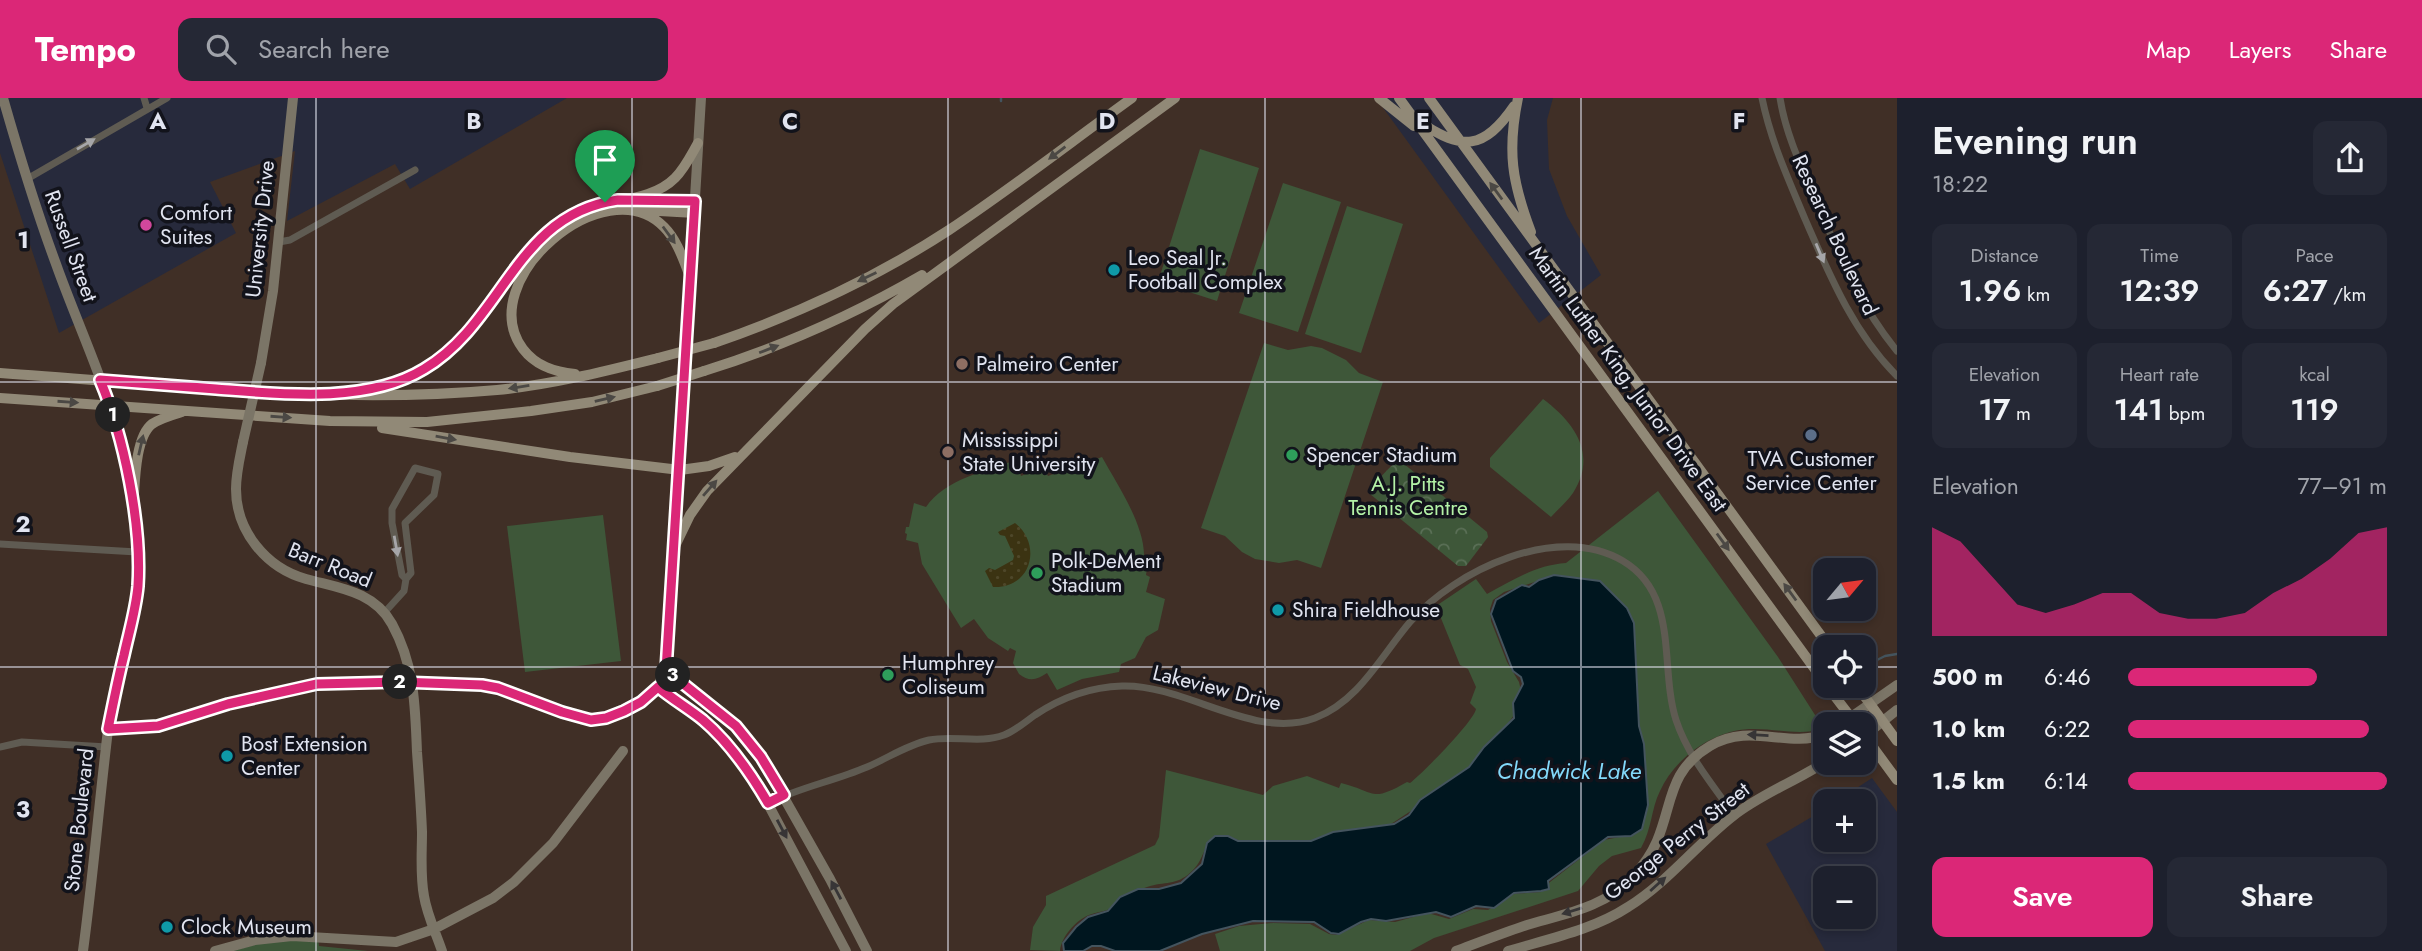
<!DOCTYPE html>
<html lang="en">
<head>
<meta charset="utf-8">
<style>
	:root { --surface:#1d202d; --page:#252835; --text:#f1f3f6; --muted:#a0a3aa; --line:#3b3e49; --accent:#db2777 }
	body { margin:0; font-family:Jost,sans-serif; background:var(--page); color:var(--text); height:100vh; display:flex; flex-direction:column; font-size:26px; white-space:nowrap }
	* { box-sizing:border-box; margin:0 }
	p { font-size:23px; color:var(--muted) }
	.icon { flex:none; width:38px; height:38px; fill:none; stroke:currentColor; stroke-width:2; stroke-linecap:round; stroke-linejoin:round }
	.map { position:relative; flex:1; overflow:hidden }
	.sheet { display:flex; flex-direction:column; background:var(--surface); width:525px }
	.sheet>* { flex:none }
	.needle { width:46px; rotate:61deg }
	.buttons { position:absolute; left:1813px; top:460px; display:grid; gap:14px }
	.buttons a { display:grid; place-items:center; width:63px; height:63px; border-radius:14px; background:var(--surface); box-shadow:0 4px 10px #0003,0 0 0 2px var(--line); font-size:35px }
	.pin { position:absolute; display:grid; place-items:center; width:60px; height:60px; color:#fff; margin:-72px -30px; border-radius:50% 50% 50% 0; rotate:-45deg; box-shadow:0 0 7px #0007 }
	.pin .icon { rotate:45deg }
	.km { position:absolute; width:35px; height:35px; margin:-18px; border-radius:50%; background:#222; color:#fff; font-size:19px; line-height:35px; text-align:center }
	.round { display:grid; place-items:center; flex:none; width:74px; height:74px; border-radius:14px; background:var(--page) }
	.overview { display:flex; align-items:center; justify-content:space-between; height:119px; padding:0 35px }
	h1 { font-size:38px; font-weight:600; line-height:52px }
	.stats { display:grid; grid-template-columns:repeat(3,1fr); gap:10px; height:119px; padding:7px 35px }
	.stats div { display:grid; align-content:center; border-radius:14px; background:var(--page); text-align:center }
	.stats b { font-size:30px; font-weight:600 }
	.stats small { font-size:19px; font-weight:400 }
	.stats p { font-size:19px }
	.chart { height:196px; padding:14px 35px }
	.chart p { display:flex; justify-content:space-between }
	.chart svg { width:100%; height:126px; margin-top:7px; fill:var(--accent); opacity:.7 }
	.action { display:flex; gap:14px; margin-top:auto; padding:14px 35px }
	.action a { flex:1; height:80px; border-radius:14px; background:var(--accent); color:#fff; font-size:28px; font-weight:600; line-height:80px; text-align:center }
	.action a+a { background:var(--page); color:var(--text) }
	ul { padding:0 35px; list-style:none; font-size:23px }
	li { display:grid; grid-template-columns:112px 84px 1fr; align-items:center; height:52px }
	li i { height:18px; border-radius:9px; background:var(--accent) }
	header { display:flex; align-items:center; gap:42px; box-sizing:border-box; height:98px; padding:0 35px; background:var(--accent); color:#fff }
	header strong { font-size:33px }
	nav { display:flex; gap:38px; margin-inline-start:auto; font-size:24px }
	.search { width:490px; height:63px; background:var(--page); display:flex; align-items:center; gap:18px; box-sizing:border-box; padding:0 24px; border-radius:14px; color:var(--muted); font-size:26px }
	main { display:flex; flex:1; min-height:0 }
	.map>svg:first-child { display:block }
	.commercial { fill:#402f26; fill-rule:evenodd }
	.green { fill:#3e5739 }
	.forest { fill:url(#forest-crowns) }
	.sand { fill:url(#sand-dots) }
	.water { fill:#00161f; stroke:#44545e; stroke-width:2 }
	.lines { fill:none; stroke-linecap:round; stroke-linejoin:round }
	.stream { stroke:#44545e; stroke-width:2.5 }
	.street { stroke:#5f5b52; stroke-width:7 }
	.secondary { stroke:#7b7567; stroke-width:10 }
	.primary { stroke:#918977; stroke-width:10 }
	.secondary-bridge { stroke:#7b7567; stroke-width:10 }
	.primary-bridge { stroke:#918977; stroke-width:10 }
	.oneway { fill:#a6a6a9 }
	.oneway2 { fill:#4b4844 }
	.oneway3 { fill:#373536 }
	.route-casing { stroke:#fff; stroke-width:14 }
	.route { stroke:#db2777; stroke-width:9 }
	.grid { fill:none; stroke:#e1e4f0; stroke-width:2; stroke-opacity:0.55 }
	.hotel-dot { fill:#d1479c; stroke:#12131b; stroke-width:2.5 }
	.culture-dot { fill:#0f9aa8; stroke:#12131b; stroke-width:2.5 }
	.education-dot { fill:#8d6e63; stroke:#12131b; stroke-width:2.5 }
	.service-dot { fill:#5c6f8a; stroke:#12131b; stroke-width:2.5 }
	.leisure-dot { fill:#2e9e5b; stroke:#12131b; stroke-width:2.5 }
	.labels { text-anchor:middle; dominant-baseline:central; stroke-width:7; stroke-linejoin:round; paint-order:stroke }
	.poi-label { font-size:21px; fill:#e1e4f0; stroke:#12131b; text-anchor:start }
	.street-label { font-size:21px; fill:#e1e4f0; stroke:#12131b }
	.park-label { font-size:21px; fill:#b4f2a7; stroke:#12131b }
	.water-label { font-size:23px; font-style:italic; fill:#83d9fa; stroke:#12131b }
	.grid-label { font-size:23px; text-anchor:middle; font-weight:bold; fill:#e1e4f0; stroke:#12131b; stroke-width:7; stroke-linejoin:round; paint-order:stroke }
</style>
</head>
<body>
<header>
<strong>Tempo</strong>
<div class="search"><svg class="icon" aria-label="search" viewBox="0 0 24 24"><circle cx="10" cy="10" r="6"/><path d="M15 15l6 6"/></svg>Search here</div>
<nav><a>Map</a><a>Layers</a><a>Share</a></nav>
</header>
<main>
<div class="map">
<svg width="1897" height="853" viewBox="0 0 1897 853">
	<defs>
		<pattern id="forest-crowns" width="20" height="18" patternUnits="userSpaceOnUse" patternTransform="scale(1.75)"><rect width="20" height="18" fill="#3e5739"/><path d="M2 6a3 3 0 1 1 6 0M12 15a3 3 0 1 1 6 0" fill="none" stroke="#5a6f56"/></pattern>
		<pattern id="sand-dots" width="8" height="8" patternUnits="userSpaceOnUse" patternTransform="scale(1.75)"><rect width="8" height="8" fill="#3b3312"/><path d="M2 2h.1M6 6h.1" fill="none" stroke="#4e4729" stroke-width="1.8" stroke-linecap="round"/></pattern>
	</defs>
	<rect width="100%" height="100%" fill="#272a3c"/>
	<path class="commercial" d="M567,0H1376L1539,225L1601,177L1567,118L1549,71L1547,22L1553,0H1897V714L1872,680L1837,703L1825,704V711L1766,746L1825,853H0V55L59,235L236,135L210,84L295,53L287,123L395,66L410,91ZM1825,472H1864V511H1825ZM1825,550H1864V588H1825ZM1825,626H1864V665H1825Z"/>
	<path class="green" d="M1200,51L1259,70L1217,203L1158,184Z
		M1283,85L1341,104L1298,234L1239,215Z
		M1347,108L1403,126L1361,255L1305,236Z
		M1264,245L1288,252L1311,248L1322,250L1346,262L1359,275L1383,284L1321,470L1297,462L1279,465L1255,461L1242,454L1225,438L1201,430Z
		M1543,301C1574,324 1598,356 1573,395C1567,404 1558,411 1551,419L1490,369V360Z
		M1102,359C1117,386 1144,426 1144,457L1149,458L1146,477L1150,479L1146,494L1165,501L1158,532L1146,539L1135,560L1121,566L1119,574L1082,581L1057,592L1047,575C1037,582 1029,584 1019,576L1013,565L1016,553L1010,550L1008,553L988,540L974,521L961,530L922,466L918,445L906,442L907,436L905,435L906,429H909L914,405L926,409C945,381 986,373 1016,362L1021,378L1043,369L1048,378Z
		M1658,393L1778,559L1824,631C1796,638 1776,630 1749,631C1712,633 1675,660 1660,693C1651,711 1652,731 1641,750L1612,758L1599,768L1578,793L1434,840L1410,853H1220L1215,836L1239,828L1273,825L1310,826L1329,836L1336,837L1369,822L1395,824L1428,815L1449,821L1473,811L1488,812L1514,796L1541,794L1550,784L1604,742L1630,737L1553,478L1504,494L1493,502L1490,511L1491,523L1507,564L1519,584L1522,597L1520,609L1489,651L1452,686L1391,726L1333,734L1311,743L1238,742C1202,724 1210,758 1191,774C1176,788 1165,783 1147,789C1134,793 1121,804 1110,811C1103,814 1096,814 1089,817C1076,822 1061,839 1060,853L1030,852L1033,829L1046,807V798L1155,747L1159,739L1166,672L1263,697L1273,688L1307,678L1339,690L1341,685C1377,694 1370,705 1407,684L1410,685C1422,676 1474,623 1476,611L1470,605L1476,589L1468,571L1460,567L1436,508L1476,481L1487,496C1513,482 1536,467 1566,465Z
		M603,417L621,563L525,574L507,428Z
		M318,841L319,848L368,853H232L265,844Z"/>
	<path class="forest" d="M1398,361L1487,434L1488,439L1466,468H1458L1370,396L1369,391Z"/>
	<path class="sand" d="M1015,425C1043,447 1031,491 993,489L985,473L989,470L995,472L1013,462L1014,458L1005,438L1000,437L998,434Z"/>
	<path class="water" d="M1554,477L1600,483L1627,510L1634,525L1639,628L1644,646L1648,707L1642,731L1631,738L1608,739L1548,783L1549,791L1541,793L1514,795L1494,810L1476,808L1451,819L1436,814L1386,823L1371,821L1361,824L1339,836L1331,835L1314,824L1253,823L1202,836L1160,853H1115L1101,848H1092L1083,853H1064L1063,845L1076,829L1088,819L1108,813L1120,799L1138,791H1159L1181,785L1202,766L1207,745L1215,738H1228L1238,743H1311L1333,734L1394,726L1409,717L1420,702L1469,669L1484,649L1514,620L1513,605L1523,586L1521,579L1513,573L1491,516L1496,502L1522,487L1529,489L1539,482Z"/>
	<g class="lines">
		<path class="stream" d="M1001,0V3
			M1873,564L1885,558L1897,556"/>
		<path class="street" d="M144,0L147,10
			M1762,0C1771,44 1788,80 1805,121C1830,178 1853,234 1897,278
			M1780,0C1786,38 1803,72 1818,107C1841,161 1859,206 1897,253
			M27,81L167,0
			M279,144L290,142L415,72
			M0,446L137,454
			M384,515L404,493L406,481L411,475L405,425L434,397L438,376L415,370L392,411V425L402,477L406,481
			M108,630L158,628L228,606L317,586L413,584
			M0,649L22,644L107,649
			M768,705C801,689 834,683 867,669C888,660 907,647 929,642C954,637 980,646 1004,637C1015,633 1025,624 1035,617C1062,599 1090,589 1122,588C1186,586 1254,643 1315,620C1359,603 1381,558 1410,524C1456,472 1557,424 1623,463C1680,497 1659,568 1676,622C1688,658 1712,686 1734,717"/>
		<path class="secondary" d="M3,0C19,56 36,112 56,166C82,239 118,310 130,387C135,420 141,459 137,492C131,539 113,585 108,632C99,706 93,779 83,853
			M261,265L273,193L293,0
			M243,344C240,359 236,375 236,391C236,433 266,470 306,481C338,490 374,493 392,526C415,568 415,608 417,654C419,681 421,708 422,734C422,755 420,777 424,798C427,817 436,835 442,853
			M666,572L736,628L761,659L830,781L867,853
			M413,584C441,588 471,583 499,591C529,598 556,615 586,621C598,624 612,619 622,614C673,593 666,562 670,516L701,0
			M658,589L704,624L727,646L747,671L768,706L846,853
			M1841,626L1897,587
			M1864,638L1897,612
			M215,853L255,842L292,838L396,844L434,831L493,800L514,784L553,745L623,653
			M1456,853C1480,844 1503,835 1527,827C1564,816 1606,809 1633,779C1643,768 1651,757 1657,743C1673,705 1668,673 1710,648C1751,624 1787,651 1825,636
			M1508,853C1548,841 1593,832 1628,809C1667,785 1697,746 1733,718C1761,696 1796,683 1825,664"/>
		<path class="primary" d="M1379,0L1414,28
			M1399,0L1825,585
			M1429,0L1830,550
			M1518,0C1507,53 1512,84 1531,134
			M1420,24C1462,53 1484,52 1514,8
			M635,102L695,103
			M642,112L695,115
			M714,245C795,217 877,179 949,132C1012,90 1071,44 1132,0
			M704,273C781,249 853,217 922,177
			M0,275C165,286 331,307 497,292C551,287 606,273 658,260
			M575,276C554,274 536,268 523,251C472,183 605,68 664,129C678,143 684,164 691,181
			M356,293C433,280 462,246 505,185C522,160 540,135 566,119C599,98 647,108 675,80C685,70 691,57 698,45
			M0,300L330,323L427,324L531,313L592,304L657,288
			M382,330L570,359L680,372L709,368L735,359
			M133,411C135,390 134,340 152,326C161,320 172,317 182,314
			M675,448L690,417L707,393L865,231L893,206L1175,0
			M1827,588L1856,626
			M1857,588L1897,643
			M1864,637L1897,682"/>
		<path class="secondary-bridge" d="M243,344L261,265"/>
		<path class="primary-bridge" d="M658,260L714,245
			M657,288L704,273"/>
	</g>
	<defs><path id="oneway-solid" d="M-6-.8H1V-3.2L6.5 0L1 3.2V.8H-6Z" transform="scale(1.75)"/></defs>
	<g class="oneway">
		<use href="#oneway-solid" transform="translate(86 46) rotate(-30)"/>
		<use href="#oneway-solid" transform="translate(1820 155) rotate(67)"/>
		<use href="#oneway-solid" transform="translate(396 448) rotate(80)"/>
	</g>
	<g class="oneway2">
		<use href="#oneway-solid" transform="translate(1057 55) rotate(143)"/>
		<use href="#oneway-solid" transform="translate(1496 93) rotate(-126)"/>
		<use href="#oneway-solid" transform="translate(669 137) rotate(54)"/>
		<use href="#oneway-solid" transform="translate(867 179) rotate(154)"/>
		<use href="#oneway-solid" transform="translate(769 251) rotate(-21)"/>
		<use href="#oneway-solid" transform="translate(519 289) rotate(171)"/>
		<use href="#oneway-solid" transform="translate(605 301) rotate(-13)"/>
		<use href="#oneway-solid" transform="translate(68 304) rotate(4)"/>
		<use href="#oneway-solid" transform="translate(281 319) rotate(4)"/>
		<use href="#oneway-solid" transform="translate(446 340) rotate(10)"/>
		<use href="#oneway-solid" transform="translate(141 347) rotate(-77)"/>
		<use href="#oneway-solid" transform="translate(710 390) rotate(-49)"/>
		<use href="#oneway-solid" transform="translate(1723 444) rotate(54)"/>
		<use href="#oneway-solid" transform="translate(1790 494) rotate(-126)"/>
	</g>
	<g class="oneway3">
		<use href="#oneway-solid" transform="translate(1758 637) rotate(-177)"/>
		<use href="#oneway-solid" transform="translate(782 731) rotate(62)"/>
		<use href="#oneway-solid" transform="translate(1658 786) rotate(-42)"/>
		<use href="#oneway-solid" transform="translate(836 792) rotate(-118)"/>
		<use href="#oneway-solid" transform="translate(1572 813) rotate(163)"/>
	</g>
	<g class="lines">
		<defs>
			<path id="route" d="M618,102L695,103L666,572L736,628L761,659L784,697L768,705C750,674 730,645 703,622C688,610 672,601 658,589L641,604L624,613L606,620L591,622L562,614L498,590L482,587L400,584L317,586L228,606L158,628L108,631C113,606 118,581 124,557C129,534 136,511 138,488C142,426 124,339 100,282C139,285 178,288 216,291C280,296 367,306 424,271C504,224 515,116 618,102Z"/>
		</defs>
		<use href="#route" class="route-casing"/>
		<use href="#route" class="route"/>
	</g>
	<path class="grid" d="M316,0V853M632,0V853M948,0V853M1265,0V853M1581,0V853M0,284H1897M0,569H1825M1864,569H1897"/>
	<circle class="hotel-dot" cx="146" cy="127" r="7"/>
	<g class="culture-dot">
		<circle cx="1114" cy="172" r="7"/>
		<circle cx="1278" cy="512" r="7"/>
		<circle cx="227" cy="658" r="7"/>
		<circle cx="167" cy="829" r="7"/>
	</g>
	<g class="education-dot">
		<circle cx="962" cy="266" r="7"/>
		<circle cx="948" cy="354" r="7"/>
	</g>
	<circle class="service-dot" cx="1811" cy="337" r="7"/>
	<g class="leisure-dot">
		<circle cx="1292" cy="357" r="7"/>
		<circle cx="1037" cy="475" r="7"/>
		<circle cx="888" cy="577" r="7"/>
	</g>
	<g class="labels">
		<g class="poi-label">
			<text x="160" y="115">Comfort<tspan x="160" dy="24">Suites</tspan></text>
			<text x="1128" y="160">Leo Seal Jr.<tspan x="1128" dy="24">Football Complex</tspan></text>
			<text x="976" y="266">Palmeiro Center</text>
			<text x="962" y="342">Mississippi<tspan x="962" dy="24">State University</tspan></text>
			<text x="1306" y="357">Spencer Stadium</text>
			<text x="1811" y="361" text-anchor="middle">TVA Customer<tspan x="1811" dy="24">Service Center</tspan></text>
			<text x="1051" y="463">Polk-DeMent<tspan x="1051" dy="24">Stadium</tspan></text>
			<text x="1292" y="512">Shira Fieldhouse</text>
			<text x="902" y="565">Humphrey<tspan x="902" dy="24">Coliseum</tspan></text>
			<text x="241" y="646">Bost Extension<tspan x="241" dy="24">Center</tspan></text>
			<text x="181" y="829">Clock Museum</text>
		</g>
		<g class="street-label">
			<text transform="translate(260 131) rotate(-84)">University Drive</text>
			<text transform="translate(1835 137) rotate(65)">Research Boulevard</text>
			<text transform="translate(71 148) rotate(70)">Russell Street</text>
			<text transform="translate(1628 281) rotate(54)">Martin Luther King, Junior Drive East</text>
			<text transform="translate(330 467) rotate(22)">Barr Road</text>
			<text transform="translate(1217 590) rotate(14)">Lakeview Drive</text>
			<text transform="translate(79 722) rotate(-84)">Stone Boulevard</text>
			<text transform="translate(1677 743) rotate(-38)">George Perry Street</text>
		</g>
		<g class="park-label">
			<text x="1408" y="386">A.J. Pitts<tspan x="1408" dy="24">Tennis Centre</tspan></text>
		</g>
		<g class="water-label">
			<text x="1569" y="673">Chadwick Lake</text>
		</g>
	</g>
	<g class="grid-label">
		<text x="158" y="31">A</text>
		<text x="474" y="31">B</text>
		<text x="790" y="31">C</text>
		<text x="1107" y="31">D</text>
		<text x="1423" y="31">E</text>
		<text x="1739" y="31">F</text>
		<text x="23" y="150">1</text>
		<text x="23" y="434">2</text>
		<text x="23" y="719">3</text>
	</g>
</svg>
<div class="buttons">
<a><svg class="needle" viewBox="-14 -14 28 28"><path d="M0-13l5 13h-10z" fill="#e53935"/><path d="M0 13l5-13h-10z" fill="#a0a3aa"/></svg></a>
<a><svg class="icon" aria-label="locate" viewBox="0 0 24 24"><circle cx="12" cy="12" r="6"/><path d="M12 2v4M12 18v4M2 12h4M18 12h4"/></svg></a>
<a><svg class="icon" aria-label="layers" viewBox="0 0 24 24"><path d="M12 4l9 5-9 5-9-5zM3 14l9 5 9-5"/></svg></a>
<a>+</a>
<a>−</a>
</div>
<div class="pin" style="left:605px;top:104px;background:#1e9e55"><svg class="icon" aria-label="arrive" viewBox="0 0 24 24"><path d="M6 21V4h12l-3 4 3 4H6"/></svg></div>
<b class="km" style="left:113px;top:317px">1</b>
<b class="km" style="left:400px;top:584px">2</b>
<b class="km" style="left:673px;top:577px">3</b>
</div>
<section class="sheet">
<div class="overview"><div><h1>Evening run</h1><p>18:22</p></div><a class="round"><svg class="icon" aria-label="share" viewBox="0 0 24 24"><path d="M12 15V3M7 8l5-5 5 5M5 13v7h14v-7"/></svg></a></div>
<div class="stats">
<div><p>Distance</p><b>1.96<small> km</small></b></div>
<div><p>Time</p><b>12:39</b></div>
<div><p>Pace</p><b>6:27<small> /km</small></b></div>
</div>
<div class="stats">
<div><p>Elevation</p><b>17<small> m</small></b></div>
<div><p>Heart rate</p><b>141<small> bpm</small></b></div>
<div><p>kcal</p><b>119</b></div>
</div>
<div class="chart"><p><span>Elevation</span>77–91 m</p>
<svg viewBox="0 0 160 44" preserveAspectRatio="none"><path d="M0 44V6L10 11L20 22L30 33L40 36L50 33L60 29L70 29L80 36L90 38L100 38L110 36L120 29L130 24L140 17L150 8L160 6V44z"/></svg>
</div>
<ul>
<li><b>500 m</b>6:46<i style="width:73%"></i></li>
<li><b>1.0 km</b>6:22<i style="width:93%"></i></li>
<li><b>1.5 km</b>6:14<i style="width:100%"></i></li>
</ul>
<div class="action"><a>Save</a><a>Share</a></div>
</section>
</main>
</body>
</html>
